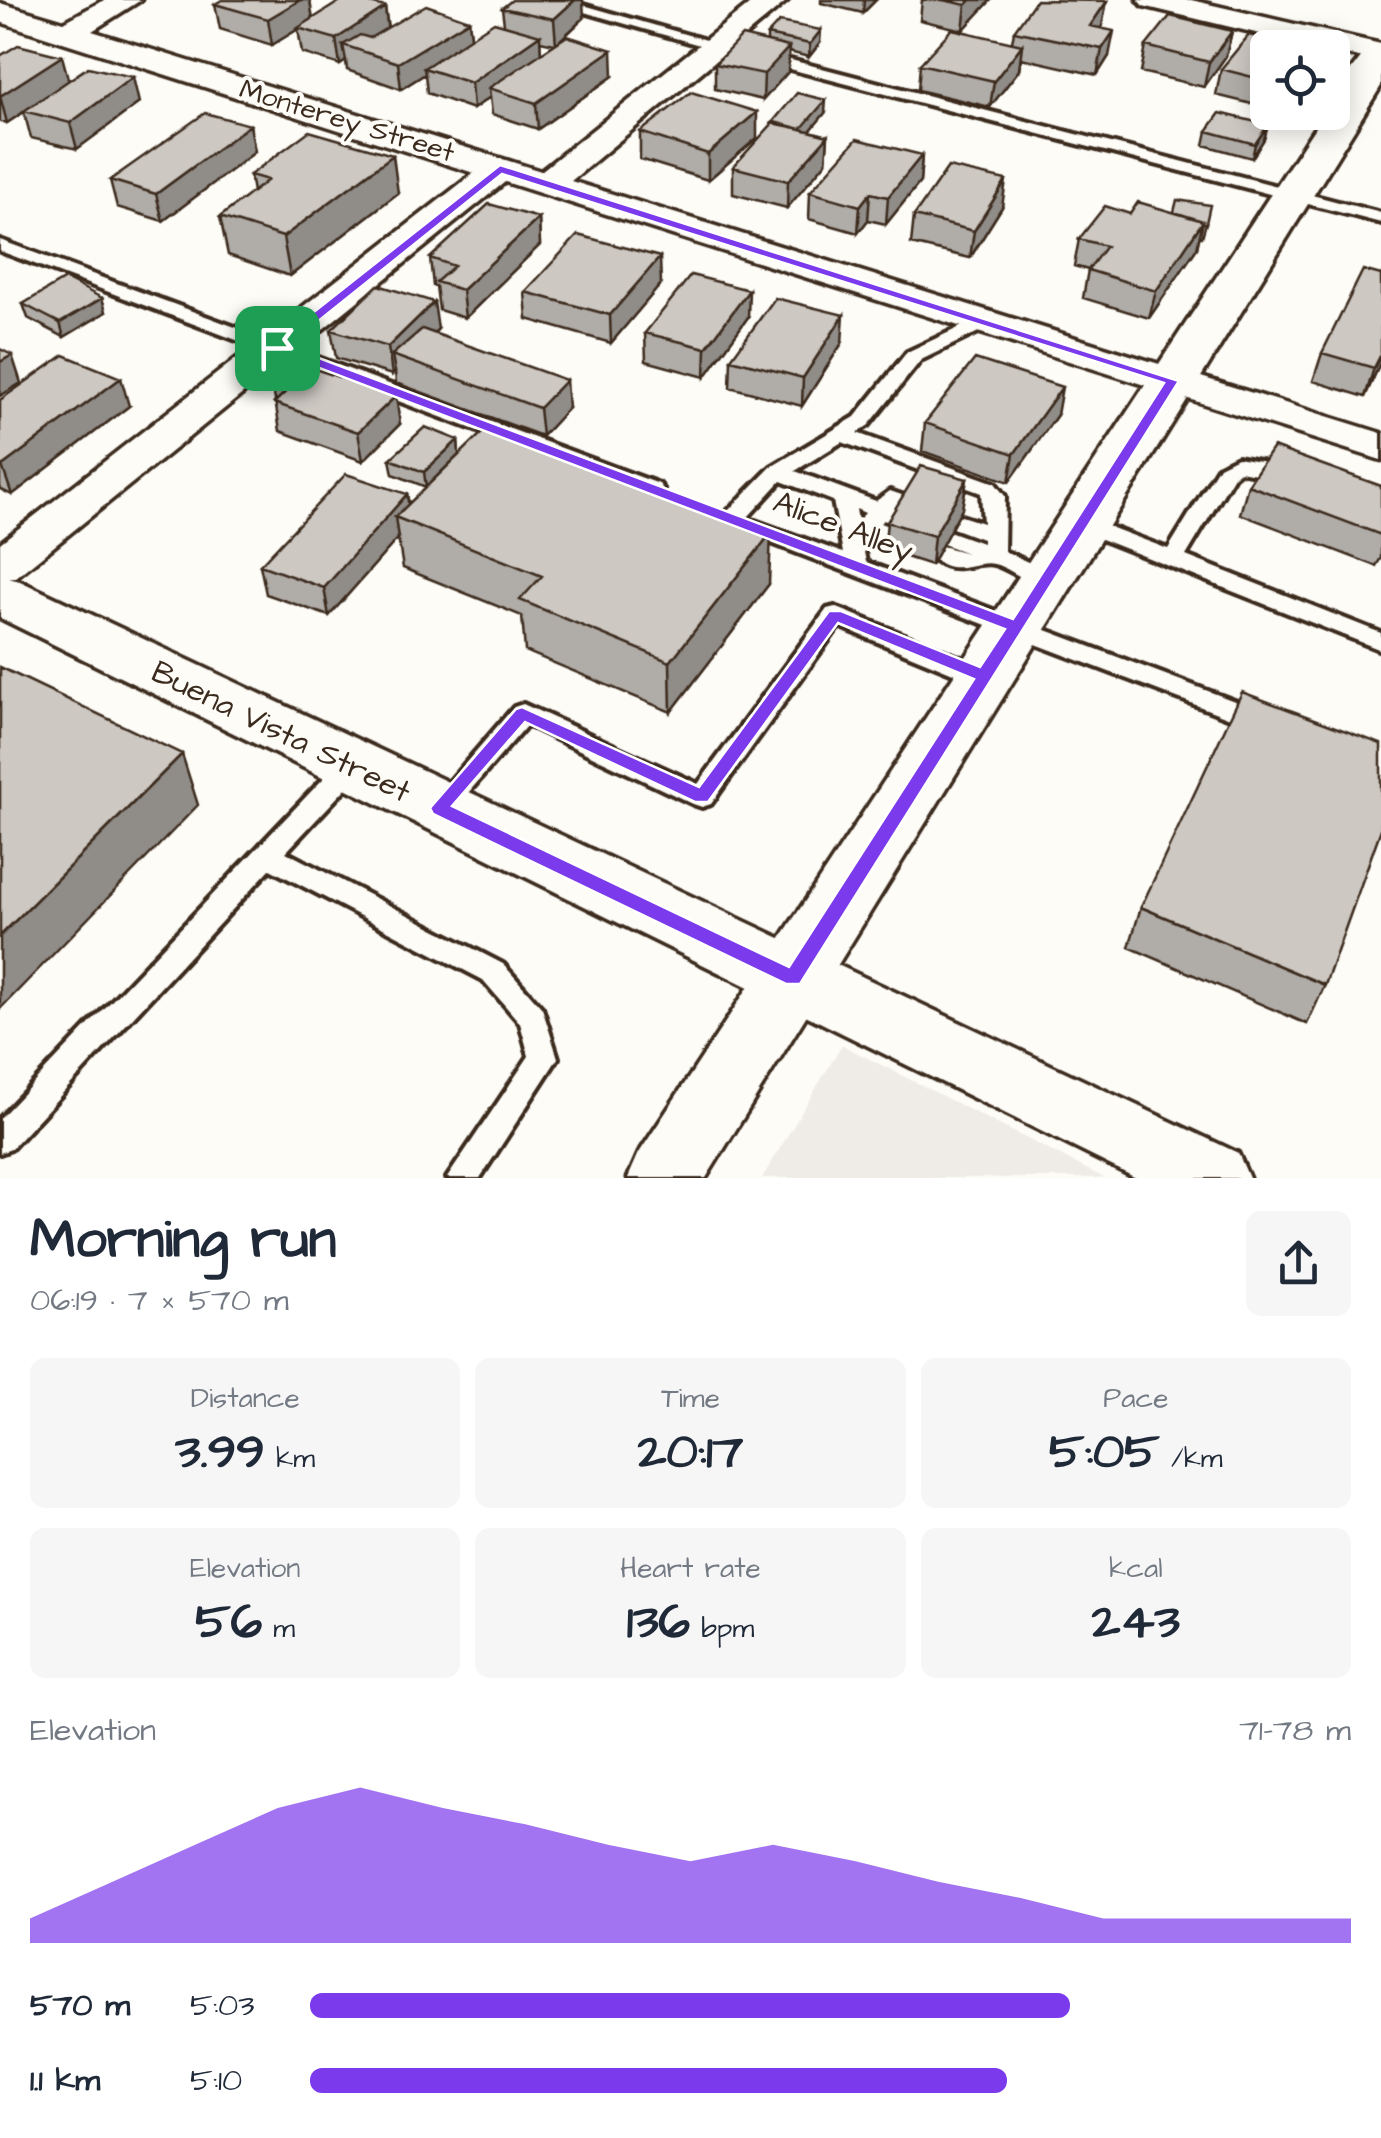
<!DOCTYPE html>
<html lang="en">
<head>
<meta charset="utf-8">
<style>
	:root { --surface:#fff; --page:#f6f6f7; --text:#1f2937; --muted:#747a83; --accent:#7c3aed }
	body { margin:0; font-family:"Architects Daughter",sans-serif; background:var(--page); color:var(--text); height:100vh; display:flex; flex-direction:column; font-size:38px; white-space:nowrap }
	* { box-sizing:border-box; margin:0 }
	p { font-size:32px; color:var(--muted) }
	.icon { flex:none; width:55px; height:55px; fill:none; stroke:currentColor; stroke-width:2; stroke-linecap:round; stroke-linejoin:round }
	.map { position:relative; height:1178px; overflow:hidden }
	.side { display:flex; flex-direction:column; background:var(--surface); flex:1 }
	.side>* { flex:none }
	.buttons { position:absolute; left:1250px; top:30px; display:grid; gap:20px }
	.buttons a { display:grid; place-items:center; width:100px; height:100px; border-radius:15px; background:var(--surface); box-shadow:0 5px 25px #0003; font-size:50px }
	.pin { position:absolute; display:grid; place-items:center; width:85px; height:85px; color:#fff; margin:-42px; border-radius:20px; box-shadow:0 5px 15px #0006 }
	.round { display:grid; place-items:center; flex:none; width:105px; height:105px; border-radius:15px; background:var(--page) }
	.overview { display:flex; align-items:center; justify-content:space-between; height:170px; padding:0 30px }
	h1 { font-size:55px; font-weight:700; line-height:75px }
	.stats { display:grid; grid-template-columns:repeat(3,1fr); gap:15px; height:170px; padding:10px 30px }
	.stats div { display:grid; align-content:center; border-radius:15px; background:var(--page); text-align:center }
	.stats b { font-size:50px; font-weight:700 }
	.stats small { font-size:28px; font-weight:400 }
	.stats p { font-size:28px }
	.chart { height:280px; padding:20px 30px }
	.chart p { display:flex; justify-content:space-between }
	.chart svg { width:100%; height:180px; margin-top:10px; fill:var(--accent); opacity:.7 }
	ul { padding:0 30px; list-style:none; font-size:32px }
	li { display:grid; grid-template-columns:160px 120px 1fr; align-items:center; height:75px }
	li i { height:25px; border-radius:12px; background:var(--accent) }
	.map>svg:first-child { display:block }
	.built { fill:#efece7 }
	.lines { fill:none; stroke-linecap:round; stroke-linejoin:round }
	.service-casing { stroke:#3b2a1e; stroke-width:8 }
	.minor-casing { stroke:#3b2a1e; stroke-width:7 }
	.secondary-casing { stroke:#3b2a1e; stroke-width:7 }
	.primary-casing { stroke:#3b2a1e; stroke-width:7 }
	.service { fill:#fdfcf7; fill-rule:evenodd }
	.minor { fill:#fdfcf7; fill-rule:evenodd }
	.secondary { fill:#fdfcf7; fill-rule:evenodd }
	.primary { fill:#fdfcf7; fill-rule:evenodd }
	.wall { fill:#b0aca7; stroke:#3b2a1e; stroke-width:2.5; fill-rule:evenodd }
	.shaded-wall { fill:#908c88; stroke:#3b2a1e; stroke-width:2.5 }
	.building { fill:#cdc8c2; stroke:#3b2a1e; stroke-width:2.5 }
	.route { fill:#7c3aed; stroke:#fff; stroke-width:2.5; fill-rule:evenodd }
	.labels { text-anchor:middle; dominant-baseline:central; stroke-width:8; stroke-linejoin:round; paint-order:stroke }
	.far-street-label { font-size:28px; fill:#3b2a1e; stroke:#fdfcf7 }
	.street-label { font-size:32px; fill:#3b2a1e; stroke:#fdfcf7 }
</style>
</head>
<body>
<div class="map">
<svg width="1381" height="1178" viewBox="0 0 1381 1178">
	<rect width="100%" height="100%" fill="#fdfcf7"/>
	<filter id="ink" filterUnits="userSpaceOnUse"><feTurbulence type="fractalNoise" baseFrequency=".01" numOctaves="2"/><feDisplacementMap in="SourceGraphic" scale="20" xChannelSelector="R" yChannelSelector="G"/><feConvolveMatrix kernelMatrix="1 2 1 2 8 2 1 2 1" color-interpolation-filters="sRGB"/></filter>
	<g filter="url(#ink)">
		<path class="built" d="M842,1045L1104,1178H762Z"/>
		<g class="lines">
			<defs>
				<path id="service" d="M542,0H566L737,49L724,52Z
					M760,52L1381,213V223L755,60V54Z
					M0,240L659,484L663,489L652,496L645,494L0,251Z
					M984,316L993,322L991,326L921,360L869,425L857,433L995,483L1005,496L1004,551L1054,574L1057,579L1054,584C1033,591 1014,569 994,564C973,559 951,581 927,552L930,547L938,545L967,553L938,542L935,537L938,532L946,530L982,543V539L947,526L944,521L955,514L983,523L981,493L842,442L795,471L876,501L890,491L919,501L922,506L911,513L893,508L910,514L913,519L910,524L902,526L883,520L880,523L901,531L904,536L901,541L893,543L860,532L866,562L1269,714L1272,720L1269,726H1251L724,525L721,520L724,515L771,467L855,417L907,352ZM781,481L833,501L843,553L747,518ZM856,509L865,513L858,521Z
					M1237,457L1288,466L1298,473L1288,480L1240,471L1234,476L1186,556L1381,633V650L1073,528L1070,523L1081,516L1168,549L1219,466Z
					M835,607L991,670L995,676L991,682H975L839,626L711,804L702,807L693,804L527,725L448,816L439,819L430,816L426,809L514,707L523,704L698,784L827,609Z
					M351,756L360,759L363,766L360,773L286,852L503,964L542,1008L558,1058L480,1178H447L529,1056L520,1023L483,980L270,869L11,1149L0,1153V1118L342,759Z"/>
				<path id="minor" d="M104,0H141L92,31L541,171L755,0H788L571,181L1381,433V460L505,182L16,577L0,581V543L474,173L0,22V3L64,22Z
					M1138,0H1191L1381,44V62L1332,51V48H1318L1143,6Z"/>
				<path id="secondary" d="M1381,45V86L706,1178H628L639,1153L1325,112H1332C1332,90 1355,66 1368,48Z"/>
				<path id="primary" d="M0,576L20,581L1238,1153L1249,1178H1136L0,618Z"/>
			</defs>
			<use href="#service" class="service-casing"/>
			<use href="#minor" class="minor-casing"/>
			<use href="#secondary" class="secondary-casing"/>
			<use href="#primary" class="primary-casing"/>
			<use href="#service" class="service"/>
			<use href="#minor" class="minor"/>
			<use href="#secondary" class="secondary"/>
			<use href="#primary" class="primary"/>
		</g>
		<path class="wall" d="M821,0H876L863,13L821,3Z
			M922,0H991L963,30L920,20Z
			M1107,1L1101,28L1109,56L1097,75L1021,58L1019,70L990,107L918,90L920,64L1012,42L1014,31Z
			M215,4L313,18L385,7L388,28L469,20L471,37L504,24L502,8L584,18L560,41L613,76L538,129L492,114L490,97L473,109L427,93L425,74L401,89L347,70L346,61L340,65L302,53L298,29L272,45L220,29ZM540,41L555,44L541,53Z
			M1232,31L1226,56L1204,87L1141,72L1146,46Z
			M767,35L820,43L809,57L789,52L788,72L763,100L715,89V64L767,42Z
			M1268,48V108L1216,95L1221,69Z
			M0,56L69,80L139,103L77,149L31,138L24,112L7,123L0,121Z
			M825,113L810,131L828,136L826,162L787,208L733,194V167L772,125V123Z
			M250,125L255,152L163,221L117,207L110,180Z
			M1268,125L1264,139L1252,158L1204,145L1207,131Z
			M640,132L757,138L708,180L640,159Z
			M922,155L920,182L886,224L868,220L858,233L809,219L810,192Z
			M250,175L398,193L290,276L228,255L220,217L253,192Z
			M1002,207L970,258L911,244L914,216Z
			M1130,214L1206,223L1202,237H1199L1197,248L1149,318L1083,298L1088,270L1074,266L1079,239Z
			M539,218L540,245L465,318L439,310L436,286H433L430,258Z
			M1381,275V361L1365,397L1313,381L1322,353Z
			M661,284L611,343L527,319L525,292Z
			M102,298L106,312L64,337L28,318L23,304Z
			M748,317L705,377L646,361L645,333Z
			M438,329L434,334L568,408L542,436L396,383L395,372L392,375L336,358L331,330Z
			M842,343L802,406L730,387L731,359Z
			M271,376L400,424L363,461L280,431Z
			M0,400L129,406L12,495L0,489Z
			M1057,415L1009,482L922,451L925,423Z
			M458,440L459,455L769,584L671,712L525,651L522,616L403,568L398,538L329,616L266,594L260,565L407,494L409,504L426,487L393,474L390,459Z
			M967,479L962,508L931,565L884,550L887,522Z
			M1248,485L1381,486V558L1376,566L1240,514Z
			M1141,907L1325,985L1307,1024L1129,947Z"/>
		<path class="shaded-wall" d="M300,0H310L313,20L272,45L268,19Z
			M575,0H583L584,18L556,44L554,19Z
			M864,0H876L863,13Z
			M971,0H991L963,30L966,5Z
			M1107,1L1102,26L1089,46L1090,26Z
			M385,7L388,33L343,45L346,61L340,65L336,39Z
			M469,20L472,45L424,68L425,74L401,89L398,63Z
			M821,30L820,43L809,57L810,44Z
			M1114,31L1109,56L1097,75L1102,49Z
			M1232,31L1226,56L1204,87L1209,62Z
			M540,35L541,61L489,88L490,97L473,109L471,83Z
			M1022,45L1019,70L990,107L994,81Z
			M789,47L788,72L763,100L764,74Z
			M612,50L613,76L538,129L536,103Z
			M62,56L69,82L7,123L0,96Z
			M133,77L139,103L77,149L70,123Z
			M826,100L825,113L800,143V129Z
			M757,112V138L708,180V154Z
			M250,125L255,152L163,221L156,194Z
			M1268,125L1264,139L1252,158L1255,144Z
			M828,136L826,162L787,208L788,181Z
			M393,155L398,193L290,276L283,237Z
			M922,155L920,182L886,224L888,197Z
			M1006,180L1002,207L970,258L974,231Z
			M870,193L868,220L858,233L860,206Z
			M539,218L540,245L465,318L462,290Z
			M1203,221L1197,248L1149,318L1156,291Z
			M660,257L661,284L611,343L610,315Z
			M749,290L748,317L705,377L706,348Z
			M102,298L106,312L64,337L60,323Z
			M434,302L438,329L407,360L392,355L395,372L392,375L388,347Z
			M844,315L842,343L802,406L803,378Z
			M1381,354V361L1365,397L1374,368Z
			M12,355L21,383L0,396V362Z
			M121,378L129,406L12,495L2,466Z
			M566,380L568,408L542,436L539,408Z
			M1062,387L1057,415L1009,482L1014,454Z
			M396,396L400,424L363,461L358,432Z
			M458,440L459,455L426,487L424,472Z
			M967,479L962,508L931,565L934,536Z
			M407,494L411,523L395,517L398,538L329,616L324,588Z
			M771,533L769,584L671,712L670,662Z
			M182,754L198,805L0,1009V936Z"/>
		<path class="building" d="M222,0H300L268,19L215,4Z
			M342,0H359L385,7L336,39L298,28Z
			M512,0H575L554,19L502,8Z
			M943,0H971L966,5Z
			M1036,0L1107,1L1090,26L1114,31L1102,49L1014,31Z
			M426,5L469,20L398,63L343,45L360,35L370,38Z
			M1170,16L1232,31L1209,62L1146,46Z
			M494,22L540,35L471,83L424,68Z
			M779,22L821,30L810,44L767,35Z
			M952,29L1022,45L994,81L920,64Z
			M1249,35L1301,48H1268V81L1221,69Z
			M567,36L612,50L536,103L489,88Z
			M742,36L789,47L764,74L715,64Z
			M18,45L62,56L0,96V56Z
			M88,67L133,77L70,123L24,111Z
			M691,92L757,112L708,154L640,132Z
			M797,93L826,100L801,129L772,123Z
			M205,113L250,125L156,194L110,180Z
			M1220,113L1268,125L1255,144L1207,131Z
			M774,122L828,136L788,181L733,167Z
			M309,131L393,155L283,237L220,217L268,180L250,175Z
			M857,139L922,155L888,197L870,193L860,206L810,192Z
			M948,167L1006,180L974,231L914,216Z
			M1177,200L1210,205L1206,223H1202L1203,221L1174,212Z
			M1138,202L1203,221L1156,291L1088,270L1106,246L1079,239L1105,206L1130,214Z
			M489,204L539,218L462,290L436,282L454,266L430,258Z
			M578,235L660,257L610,315L525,292Z
			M1363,270L1381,275V354L1374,368L1322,353Z
			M691,275L749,290L706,348L645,333Z
			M65,279L102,298L60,323L23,304Z
			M378,285L434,302L388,347L331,330Z
			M775,298L844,315L803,378L731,359Z
			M422,329L566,380L539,408L392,355Z
			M0,349L12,355L0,362Z
			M64,355L121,378L2,466L0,465V400Z
			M975,359L1062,387L1014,454L925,423Z
			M288,360L396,396L358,432L274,403L294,384L271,376Z
			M425,427L458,440L424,472L390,459Z
			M487,428L771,533L670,662L520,600L542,576L395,517Z
			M1273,447L1381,486V535L1248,485Z
			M921,466L967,479L934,536L887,522Z
			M346,474L407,494L324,588L260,565Z
			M0,667L182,754L0,936Z
			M1242,692L1381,744V829L1325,985L1141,907Z"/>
	</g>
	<path class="route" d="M500,165L1179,381L800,984H786L433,814L430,808L516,709L522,707L699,787L829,611H841L980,667L1005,629L272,350V345ZM502,174L1164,383L1013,619L287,346ZM838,623L974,679L789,967L452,806L525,722L695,802H708Z"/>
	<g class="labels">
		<g class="far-street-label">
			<text transform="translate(347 121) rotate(17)">Monterey Street</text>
		</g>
		<g class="street-label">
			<text transform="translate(843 527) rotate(21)">Alice Alley</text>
			<text transform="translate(281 732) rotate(26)">Buena Vista Street</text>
		</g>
	</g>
</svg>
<div class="buttons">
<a><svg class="icon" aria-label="locate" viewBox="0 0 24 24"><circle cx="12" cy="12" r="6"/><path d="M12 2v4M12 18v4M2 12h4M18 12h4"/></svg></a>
</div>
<div class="pin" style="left:277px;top:348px;background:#1e9e55"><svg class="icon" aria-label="arrive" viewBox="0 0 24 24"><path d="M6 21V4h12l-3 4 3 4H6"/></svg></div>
</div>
<section class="side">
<div class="overview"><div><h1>Morning run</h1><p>06:19 · 7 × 570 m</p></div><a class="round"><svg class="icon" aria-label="share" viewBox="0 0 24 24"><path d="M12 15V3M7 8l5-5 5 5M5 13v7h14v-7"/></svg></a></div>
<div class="stats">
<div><p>Distance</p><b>3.99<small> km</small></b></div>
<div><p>Time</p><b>20:17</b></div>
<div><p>Pace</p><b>5:05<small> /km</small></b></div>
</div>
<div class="stats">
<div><p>Elevation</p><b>56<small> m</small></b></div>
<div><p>Heart rate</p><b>136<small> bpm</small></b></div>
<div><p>kcal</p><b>243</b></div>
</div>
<div class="chart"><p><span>Elevation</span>71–78 m</p>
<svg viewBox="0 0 160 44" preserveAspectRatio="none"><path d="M0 44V38L10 29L20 20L30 11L40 6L50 11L60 15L70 20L80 24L90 20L100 24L110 29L120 33L130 38L140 38L150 38L160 38V44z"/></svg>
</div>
<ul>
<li><b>570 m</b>5:03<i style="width:73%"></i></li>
<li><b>1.1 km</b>5:10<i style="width:67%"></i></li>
</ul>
</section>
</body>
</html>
